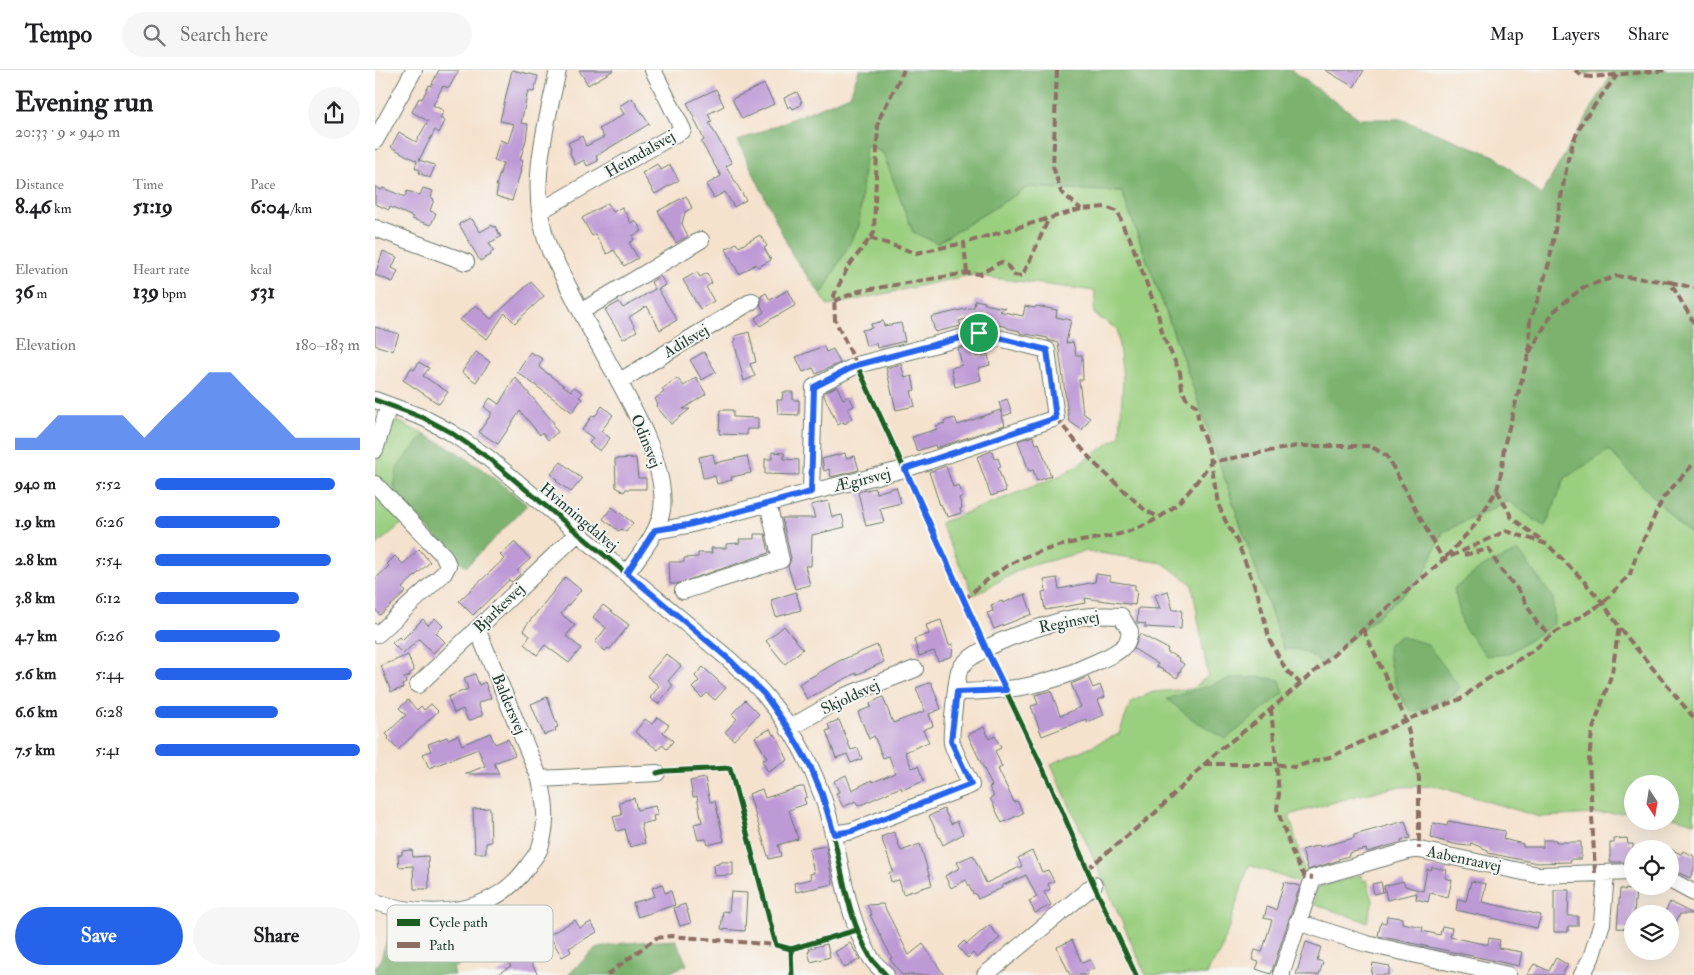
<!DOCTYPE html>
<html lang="en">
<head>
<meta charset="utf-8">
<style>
	:root { --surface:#fff; --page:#f6f6f6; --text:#202124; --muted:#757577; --line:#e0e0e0; --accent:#2563eb }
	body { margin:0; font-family:"IM FELL Double Pica",serif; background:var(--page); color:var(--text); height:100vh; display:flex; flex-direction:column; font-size:19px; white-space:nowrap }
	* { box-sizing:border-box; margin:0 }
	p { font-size:16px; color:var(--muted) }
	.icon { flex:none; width:28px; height:28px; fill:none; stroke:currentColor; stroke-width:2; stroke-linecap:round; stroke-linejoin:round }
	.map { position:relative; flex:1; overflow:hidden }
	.side { display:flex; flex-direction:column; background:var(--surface); width:375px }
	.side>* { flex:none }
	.needle { width:32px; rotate:168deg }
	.fabs { position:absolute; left:1249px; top:705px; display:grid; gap:10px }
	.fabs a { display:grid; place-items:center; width:55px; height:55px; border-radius:50%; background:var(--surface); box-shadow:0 5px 20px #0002; font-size:25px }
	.pin { position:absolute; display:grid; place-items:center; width:42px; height:42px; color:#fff; margin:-21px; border:2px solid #fff; border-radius:50%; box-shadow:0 1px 5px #0007 }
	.round { display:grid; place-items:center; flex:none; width:52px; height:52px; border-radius:26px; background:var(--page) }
	.summary { display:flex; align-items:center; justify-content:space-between; height:85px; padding:0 15px }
	h1 { font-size:28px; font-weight:700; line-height:38px }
	.metrics { display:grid; grid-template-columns:repeat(3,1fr); gap:8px; height:85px; padding:5px 15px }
	.metrics div { display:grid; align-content:center }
	.metrics b { font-size:21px; font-weight:700 }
	.metrics small { font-size:14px; font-weight:400 }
	.metrics p { font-size:14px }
	.chart { height:140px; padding:10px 15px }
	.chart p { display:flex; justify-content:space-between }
	.chart svg { width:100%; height:90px; margin-top:5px; fill:var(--accent); opacity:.7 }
	.button { display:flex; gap:10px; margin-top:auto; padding:10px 15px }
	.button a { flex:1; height:58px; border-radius:30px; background:var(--accent); color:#fff; font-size:20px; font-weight:700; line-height:58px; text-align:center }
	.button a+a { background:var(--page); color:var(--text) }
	ul { padding:0 15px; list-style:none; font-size:16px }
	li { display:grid; grid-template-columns:80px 60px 1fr; align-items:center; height:38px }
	li i { height:12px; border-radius:6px; background:var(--accent) }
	header { display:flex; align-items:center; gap:30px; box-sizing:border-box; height:70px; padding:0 25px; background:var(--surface); border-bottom:1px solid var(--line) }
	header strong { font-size:24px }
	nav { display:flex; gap:28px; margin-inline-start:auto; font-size:18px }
	.search { width:350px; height:45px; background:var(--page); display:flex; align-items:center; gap:12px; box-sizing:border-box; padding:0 18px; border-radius:28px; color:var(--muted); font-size:19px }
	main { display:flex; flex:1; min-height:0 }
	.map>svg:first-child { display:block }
	.green { fill:#9bcf80; stroke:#5d865a }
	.forest { fill:#7cb26e; stroke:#4e7851 }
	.building { fill:#bd9ad6 }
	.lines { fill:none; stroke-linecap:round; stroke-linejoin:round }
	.minor-casing { stroke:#6a776a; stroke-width:18 }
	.minor { stroke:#fff; stroke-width:16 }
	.quiet { stroke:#8d6e63; stroke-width:4; stroke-dasharray:8 4; stroke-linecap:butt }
	.cycleway-casing { stroke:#f6f6f2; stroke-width:8 }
	.cycleway { stroke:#1b5e20; stroke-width:5 }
	.route-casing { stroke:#fff; stroke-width:10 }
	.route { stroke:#2563eb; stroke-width:6 }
	.labels { text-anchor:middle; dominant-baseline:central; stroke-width:4; stroke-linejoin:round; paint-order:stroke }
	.street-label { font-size:16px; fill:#1f3d34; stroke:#f6f6f2 }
	.key { fill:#f6f6f2; stroke:#b6beb9; stroke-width:1 }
	.key-label { font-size:14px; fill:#1f3d34 }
</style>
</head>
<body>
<header>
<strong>Tempo</strong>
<div class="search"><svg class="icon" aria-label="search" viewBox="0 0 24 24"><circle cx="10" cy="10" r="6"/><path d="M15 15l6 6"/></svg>Search here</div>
<nav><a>Map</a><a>Layers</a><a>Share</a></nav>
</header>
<main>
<section class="side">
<div class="summary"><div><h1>Evening run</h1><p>20:33 · 9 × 940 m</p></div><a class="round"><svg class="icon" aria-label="share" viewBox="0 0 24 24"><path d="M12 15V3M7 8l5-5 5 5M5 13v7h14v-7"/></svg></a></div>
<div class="metrics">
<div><p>Distance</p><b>8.46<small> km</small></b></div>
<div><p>Time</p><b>51:19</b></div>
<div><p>Pace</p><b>6:04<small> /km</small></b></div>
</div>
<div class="metrics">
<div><p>Elevation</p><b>36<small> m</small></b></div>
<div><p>Heart rate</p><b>139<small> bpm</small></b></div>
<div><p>kcal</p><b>531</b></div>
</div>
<div class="chart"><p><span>Elevation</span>180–183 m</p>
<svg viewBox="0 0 160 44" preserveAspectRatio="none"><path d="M0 44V38L10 38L20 27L30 27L40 27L50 27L60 38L70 27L80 17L90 6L100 6L110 17L120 27L130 38L140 38L150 38L160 38V44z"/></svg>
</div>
<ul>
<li><b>940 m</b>5:52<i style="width:88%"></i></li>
<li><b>1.9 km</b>6:26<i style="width:61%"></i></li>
<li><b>2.8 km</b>5:54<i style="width:86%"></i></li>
<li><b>3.8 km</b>6:12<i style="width:70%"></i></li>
<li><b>4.7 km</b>6:26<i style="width:61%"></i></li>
<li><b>5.6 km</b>5:44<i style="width:96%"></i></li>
<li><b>6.6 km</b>6:28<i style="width:60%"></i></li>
<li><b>7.5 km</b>5:41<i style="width:100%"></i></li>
</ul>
<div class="button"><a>Save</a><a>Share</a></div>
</section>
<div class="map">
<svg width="1319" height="905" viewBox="0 0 1319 905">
	<rect width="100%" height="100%" fill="#f6f6f2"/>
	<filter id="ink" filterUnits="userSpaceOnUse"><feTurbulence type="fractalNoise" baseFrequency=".02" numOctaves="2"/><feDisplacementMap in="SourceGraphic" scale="10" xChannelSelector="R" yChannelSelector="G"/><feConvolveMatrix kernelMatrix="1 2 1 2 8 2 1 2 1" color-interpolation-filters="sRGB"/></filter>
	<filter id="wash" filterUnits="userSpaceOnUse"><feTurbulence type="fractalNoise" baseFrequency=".0096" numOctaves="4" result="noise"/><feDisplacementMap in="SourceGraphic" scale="20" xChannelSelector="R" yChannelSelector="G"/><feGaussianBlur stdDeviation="1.12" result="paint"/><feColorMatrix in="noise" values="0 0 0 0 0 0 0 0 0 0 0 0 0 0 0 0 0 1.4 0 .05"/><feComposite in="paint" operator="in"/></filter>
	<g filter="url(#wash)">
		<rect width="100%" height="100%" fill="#f5e2cd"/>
		<path class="green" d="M490,75L508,83L538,162L562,173L653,117L747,122L811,297L909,580C925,576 936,585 948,593L1048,507L1068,462L1133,431L1170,457L1190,408L1234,380L1305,455L1319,466V753L1295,746V714H1258L1257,742L1165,747L1061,716L1022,717L981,726L914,745L930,802L925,813L874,795L845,884L835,897L832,905H771L676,694L744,664L756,632L778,622L817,619L833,606L817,514L788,493L712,481L650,497L599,525L565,453L682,407L700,397L745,366L748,308L742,259L719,244L720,221L595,205L453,236L444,222H448L484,156Z
			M16,348L50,365L23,396L36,442L15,425L0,405L3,387Z
			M0,422L29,452L0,476Z
			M986,805L988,811L992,810L998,831L992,852L938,834L943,817Z"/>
		<path class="forest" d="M484,0H916L985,49H1025L1120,86L1166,125L1238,2L1210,4L1205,0H1319V466L1305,455L1234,380L1190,408L1170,457L1133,431L1068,462L1048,507L948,593C935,585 925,576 909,580L811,297L747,122L653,117L562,173L538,162L508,83L491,75L484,156L448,222H444L418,186L363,71L475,25Z
			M50,365C88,382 120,409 152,435L91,497L36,442L19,417L23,396Z
			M1144,481L1178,528L1179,554L1133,584L1111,586L1088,556L1079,519L1107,497Z
			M1025,566L1052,574L1085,617L1078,626L1038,643C1022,627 1013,597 1013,575Z
			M886,607L905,610L909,623L851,669L817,649L792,629L858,608Z
			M99,845L113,876L78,899L80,905H0V896L4,894L19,849L53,852L75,851Z
			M301,870L312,895L288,905H193L220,879L248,873Z"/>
		<g id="blocks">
			<path class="building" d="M64,0H84L74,18L68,16L58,35L69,41L65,48L70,51L64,63L60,60L44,90L60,95L55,108L44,103L45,100L40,98L42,91L16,77L24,62L41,72L53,51L37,42L44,28L47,29L54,15L56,16Z
				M137,0L163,6L159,22L153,21L146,53L153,54L151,70L145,90L148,91L145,99L146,100L137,131L121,126L123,116H121L128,93L119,91L125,70L133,73L139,54L125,51Z
				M204,0H239L213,15Z
				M950,0H989L979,17Z
				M389,14L399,34L367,49L357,29Z
				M341,19L349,36L333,44L337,52L334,53L357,93L351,96L371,130L359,137L350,122L339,128L331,115L346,106L326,72L329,70L312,33Z
				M422,22L427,32H425L426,35L418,39L416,36L413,38L409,28Z
				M257,28L274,54L221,86L223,91L212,96L209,90L200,95L195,83L196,79L193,73L207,66L211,76L229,67L224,59L249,44L244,36Z
				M282,94L286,100L295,95L304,110L280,124L267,103Z
				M0,117L7,120L8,118L30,127L32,121L45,125L48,118L58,121L56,128L59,129L55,141L61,143L56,155L37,149L38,147L15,137L14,140L0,134Z
				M311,126L317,138L310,142L307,154L313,166L301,173L283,141Z
				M233,133L238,142L247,137L256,153L260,150L267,161L257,166L259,170L254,173L263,188L249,196L239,180L232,184L220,164L217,166L207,148Z
				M95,148L96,150L97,149L105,162L117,155L118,157L120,156L126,167L114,173L119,181L115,183L116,185L105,191L84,154Z
				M385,165L392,176L389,178L396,190L383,197L381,194L364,204L351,179L361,173L364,177Z
				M8,181L22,187L17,198L23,201L18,212L0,205Z
				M322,202L325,207L332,203L337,213L331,217L339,231L325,239L308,210Z
				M285,206L291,215L283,219L302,250L285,260L272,236L254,247L262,261L248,269L230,240L244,232L248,238L280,219L276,212Z
				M156,212L169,226L140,253L130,243L112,269L85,250L101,235L116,249Z
				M413,220L421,235L402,246L401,245V246L385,256L380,248L389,242L386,236V226L391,223L395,230Z
				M600,230L610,232L609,234L630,238L624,241L648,246L650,236L660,238L661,236L682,240L681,247L696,250L691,273L698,272L701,285H707L708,310H704L708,343L715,348L707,360L694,351L683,273L673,270V268L645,263V261L632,258V257L611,252L613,243L584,251L586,256L560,262L556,247L599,237Z
				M508,251L509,256L526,253L530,271L502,278L501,273L491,276L487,260L497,258L496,254Z
				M0,257L24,264L18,281L0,275Z
				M374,262L381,292L375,294L380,306L369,311L359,271L361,270L360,266Z
				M598,275L601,287L613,284L615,295L603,298L606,310L580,317L576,298L587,295L583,279Z
				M449,276L451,282L458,279L465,293L441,304L438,298L428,302L421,287Z
				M101,282L115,292L101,312L87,302Z
				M155,282L168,289L164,296L165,298L196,321L199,317L208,323L204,327L207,329L197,342L142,302Z
				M329,282L341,302L327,310L315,290Z
				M44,292L54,298L48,306L73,322L64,334L28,310L36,298L39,300Z
				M526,294L530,308L537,306L540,320L536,321L540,336L521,340L511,298Z
				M140,307L179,353L177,355L183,362L173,370L167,362L165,365L145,341L123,374L104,362L117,343L109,337L115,328L124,334Z
				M321,307L331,324L308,339H315L296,354L281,336L283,334L280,329L289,322L287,319L302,308L309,316Z
				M462,316L468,329L474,326L479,336L473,339L477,348L470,354L469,352L463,355L449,326V323Z
				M408,322H418V330H424V345L403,344L402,330H407Z
				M632,329L637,343L628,346L624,332Z
				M227,336L238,345L226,361L235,368L225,381L214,373L218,368L207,360L217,346L221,345Z
				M345,340H358V347L383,348V359H372V365L344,364Z
				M625,340L630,355L561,378L560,375L542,381L537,367L562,359L561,356L570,353L569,351L580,348L583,355Z
				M658,366L661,374L664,373L676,406L662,411L658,400L654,401L643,371Z
				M617,381L619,389L623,388L626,397L623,398L631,421L616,426L602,387Z
				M397,382L409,383V389L424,390V405L390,404V389H397Z
				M470,383L471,388L480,386L484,400L456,407L454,399L449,401L447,389Z
				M338,384L340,393L372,386L376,403L356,407L357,410L342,414L340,406L328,408L324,387Z
				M261,388L263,408H271V419H251L249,422L241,417L240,389Z
				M186,392L207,409L196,422L181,411L182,410L176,404Z
				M571,396L578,417L584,415L588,427L584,428L587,438L585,439L586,443L573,447L572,444H570L566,434L565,435L554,402Z
				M521,417L526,433L505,438L509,452L491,456L483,422L500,418L501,423Z
				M453,431L457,447L467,445L470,457L437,465L436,496H430L435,515L420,519L413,497L416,488L407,448H440L436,435Z
				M237,437L258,453L251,462L246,459L244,461L228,449Z
				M379,464H390L394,483L301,514H295L294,492H309V488L323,487V483H337L336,478H351V474L365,473L364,469H379Z
				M139,472L155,489L142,501L145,504L137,512L134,510L98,545L84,531L129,489L125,485Z
				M44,479L55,492L27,518L31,522L5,545L0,539V509L14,496L12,494L20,486L28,494Z
				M721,504L735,506V511L760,515V520H762L760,535L710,528L711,533L670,540L667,522L671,521L669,510L682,508L684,519L720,512Z
				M190,507L206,520L186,544L200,555L191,566L206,578L194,593L170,575L162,585L149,574L155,566L148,560L150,557Z
				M793,521L798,540H807L806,559L769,557L771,554L762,553L763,538L785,539L780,525Z
				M421,522L426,540L401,547L396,530Z
				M650,524L657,544L619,559L612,543L618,541L616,535L627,531L628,533Z
				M228,535L254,555L235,579L233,578L230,581L220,572L231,558L218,547Z
				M60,548L68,556L61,563L70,572L58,583L44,569L28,584L17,573L24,567L27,570L48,549L53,555Z
				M566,550L574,575L578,574L577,586L563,591L559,581L544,586L539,569L554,564L551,555Z
				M409,556L428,579L410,594L391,571Z
				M765,564L793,579L792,582L804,588L803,590L809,594L802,608L781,596L783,594L759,579Z
				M502,575L509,592L481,605V603L432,629L424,614L464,591Z
				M291,584L306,596L293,611L298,615L283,634L275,628L284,616L272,606Z
				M33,585L39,601L35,603V606L29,608L31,613L27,615L28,618L16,622L6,596Z
				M328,597L351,618L340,630L332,623L327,628L317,618L324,611L320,606Z
				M100,604L104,615L110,612L116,628L103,633L108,645L93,651L88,639L79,643L73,627L93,619L89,608Z
				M713,607L718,618L725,615L730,627L723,630L729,645L712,652L711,649L667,666L656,636L663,634L660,625L676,621L685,645H687L706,637L696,614Z
				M556,612L566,639L554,644L558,656L548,660L554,672L530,682L537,698L543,696L549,711L527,720L526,717L483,736L481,731L468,737L461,723L464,722L459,711L471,705L477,720L497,710L498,712L520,703L514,686L508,688L499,666L494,669L483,642L496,637L495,633L508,627L518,653L550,641L541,618Z
				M172,627L183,657L180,658L181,661L169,665L156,634Z
				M33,630L42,640L46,636L49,640L56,634L63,641L23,680L13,669L14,667L11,664L31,645L24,638Z
				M370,630L384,644L359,670L350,662L362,649L357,644Z
				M282,647L294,655L288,662L298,671L292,679L287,675L283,680L260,662L270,649L277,654Z
				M464,650L476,680L483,678L487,689L476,693L472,684L461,688L451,661L455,660L453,654Z
				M609,657L614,669L620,666L626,678L620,681L627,697L623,699L639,732L642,731L648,743L627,753L615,728L619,726L614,717L617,716L593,665Z
				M395,659L398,665L400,664L413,690L393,702L387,691L392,688L380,667Z
				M115,663L120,674L133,669L140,685L119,693L124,704H90L110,696L103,679L54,698L48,684L56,681L53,674L72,667L73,669L83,665L87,675Z
				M330,708L335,732L340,731L349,771L333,775L331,769L323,770L319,754L327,752L322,726L318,727L315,711Z
				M425,717H429L432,727L429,728L431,734L414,740L423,769L403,775L406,786L394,789L374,724L387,719L390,728Z
				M259,728L262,740L280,736L283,745L278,746L279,751L266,754L270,773L255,777L250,759L242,761L238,747L247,745L244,732Z
				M115,738L116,772L111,773V783H100L98,739Z
				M569,739L576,754L582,751L588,764L568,775L554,746Z
				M1030,751L1035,768L1026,770L1027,772L992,782L991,779L974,783V786L963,789L964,790L933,800L927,780L944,775L945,777L979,768V765Z
				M1073,751L1130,761L1128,769L1148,774V777H1168V770H1181V772H1206V789H1196V792L1162,793L1113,783V780L1096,773L1095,776L1083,775L1056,768L1058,753L1072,756Z
				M519,762L526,781L545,774L557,815L528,824L524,810L516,812L514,803L518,801L506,767Z
				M1252,768L1253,774H1258V792H1235V773H1239V769Z
				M451,776L458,814L421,822L419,813L436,809L435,804L439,803L434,779Z
				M1295,779L1306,784L1308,781L1319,786V800L1315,808L1295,799Z
				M37,780L38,787L53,786L54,819H39L38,796L24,797L23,785H27V781Z
				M657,781L667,802L673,800L679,811L673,814L675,819L669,822L676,835L660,843L654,831L662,827L651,805L626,816L627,818L603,829L600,823L598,824L591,810L576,818L570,806L585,798L582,792L598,785L611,813L647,796L643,788Z
				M344,792H358V805L340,806L339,795L344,794Z
				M1057,797L1072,800L1070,808L1077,810L1073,827L1055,823L1053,832L1041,829L1042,823L1012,830L1009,816L1028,811L1030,816L1048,821L1052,799L1056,800Z
				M1096,811L1111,814L1107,832L1166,845L1162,858L1081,840L1083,829L1091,831Z
				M909,812L925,816L896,904L881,899L884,892L877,890L880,880L887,882L897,850L889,848L892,837L901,840Z
				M1006,812L1008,822L999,824L997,814Z
				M287,814L290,823L296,821L300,835L263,847L258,833L280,826L277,818Z
				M1245,819L1261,820L1259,844H1258V859L1242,858Z
				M1179,820H1194L1193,846H1203V856H1193V862H1179Z
				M356,822L372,823L370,861L346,859L348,841L354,842Z
				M1295,832L1318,844H1305L1295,864V844H1289Z
				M310,834L316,853L305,856L299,838Z
				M508,834L534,885L548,874L569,905H527L515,889L517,888L495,845H497L492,835Z
				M1012,846L1027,848V853L1048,857L1047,861L1065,865L1067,856L1077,858L1075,867L1109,874H1113L1114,868L1125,870L1123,878L1147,882L1144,896L1003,866L1006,852L1011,853Z
				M200,850L205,858L216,852L222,862L194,878L196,882L187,887L174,865Z
				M614,855L625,868L602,888L598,883L593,888L583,877L589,871L592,874Z
				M145,867L155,886L153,887L163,905H121L136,896L134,893L137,892L135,888L140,885L133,875Z
				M697,870L707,893L715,890L719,898L711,902L713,905H695L682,877Z
				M931,872L946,877L942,890L948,892L944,905H921Z
				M475,873L485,889L470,898L460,882Z
				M452,874L455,887L436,892L433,882L435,881L434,878Z
				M1181,888L1193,895L1187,905H1152L1159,894L1174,901Z
				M998,893L1015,896L1013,905H996Z"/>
		</g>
	</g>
	<g filter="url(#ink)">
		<use href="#blocks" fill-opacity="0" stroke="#6a776a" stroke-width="1"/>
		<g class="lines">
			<defs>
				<path id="minor" d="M183,0C170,60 151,121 175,181C192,213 208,247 226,279C249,321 293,392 287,440C283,464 265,484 252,503
					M0,71L39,0
					M165,141L308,60L278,0
					M0,158L91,192
					M207,241L326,170
					M245,311L377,231
					M0,330L49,348L75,362L112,387L356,591C367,601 378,612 388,623C413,652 434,689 447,725C466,777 467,840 496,888C500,894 506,899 511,905
					M0,380L14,335
					M0,414L69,486L73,495L69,503L3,564L0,562
					M280,461L313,455L436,422L530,399L681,348L672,280L604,263L482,295L439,317L436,422
					M308,521L406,490L393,433
					M43,615L204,462
					M413,659L470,626L540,599
					M165,709L282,703
					M459,764L477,761L596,715C590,701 581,687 577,673C575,667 582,607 584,601C593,577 676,552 700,548C716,545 730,545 746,546L755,561C754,565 753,572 750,575C742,584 728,589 717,594C669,617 634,621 582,622
					M1295,810L1319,823
					M0,832C54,849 117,847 153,796C156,791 161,786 164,780C167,773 170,759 170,750C171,736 168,723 165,709L102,559
					M922,852L992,874L1133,905
					M610,905L719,815
					M907,905V902L938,808L1040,779L1163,805L1258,802
					M1207,905L1216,888L1227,853L1231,803"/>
			</defs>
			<use href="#minor" class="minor-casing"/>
			<use href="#minor" class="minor"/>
			<path class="quiet" d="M682,0L678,96L686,122L706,139
				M1200,0L1207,6L1216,7L1292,0
				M495,168L541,183L589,173
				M592,203L589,173L706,139L731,137L743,142L750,161L754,166L783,244L788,266L805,302L807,319L811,328L821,336L825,358L834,380L836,392L922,376H995L1012,386L1068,490
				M1295,212L1319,218
				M459,231L484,221L592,203L605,204L626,192L632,195L639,205L647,206L657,186L673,150
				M1154,283L1178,242L1207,218L1242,206L1295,212L1319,253
				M482,295L460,250L459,225L473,197L499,163L503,51L529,0
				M681,348L719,393L771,441L784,447
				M1122,420L1137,448L1165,469
				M1089,485L1114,479L1125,499L1145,522L1162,553L1176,565
				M1071,487L1100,455L1122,420L1127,399L1129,376L1154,283L1155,250L1162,232L1174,193L1193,89L1200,67L1210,48L1242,5
				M589,530C605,515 622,501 641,491C651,485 683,476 696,473C730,466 751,467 783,448C806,435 821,413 836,392L843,434L852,454L862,471L883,525L895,571L911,600L925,613
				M988,559L1031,650L1044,708V779
				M896,638L904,723L902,739L919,787L930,807L938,808
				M830,694H901L919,697L958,686L1031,650L1088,628L1103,615L1159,580L1176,565L1228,533L1255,504L1261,486L1288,428L1319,393
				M712,799L780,743L843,681L881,652L1068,490L1131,461L1172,474L1205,507L1228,533L1247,561L1319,648
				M1220,803L1214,689L1217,662L1237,603L1244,556
				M232,905L281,868L296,866L401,875"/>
			<defs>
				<path id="cycleway" d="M482,295L611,579L677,718L719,815L761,905
					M0,330L49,348L75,362L112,387L356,591C367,601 378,612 388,623C413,652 434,689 447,725C466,777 467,840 496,888C500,894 506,899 511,905
					M282,703L290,701L355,698L401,875L416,879
					M417,905L416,879L482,860"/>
			</defs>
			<use href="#cycleway" class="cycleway-casing"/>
			<use href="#cycleway" class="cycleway"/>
		</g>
	</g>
	<g class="lines" filter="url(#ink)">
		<defs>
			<path id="route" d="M604,263L672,280L681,348L530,399L611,579L631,620L582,622L576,671L596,714L477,761L459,764L447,724L435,696L413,658L389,624L356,591L252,503L280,460L313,455L436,422L439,317L482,295Z"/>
		</defs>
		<use href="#route" class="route-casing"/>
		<use href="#route" class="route"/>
	</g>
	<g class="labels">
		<g class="street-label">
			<text transform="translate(265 84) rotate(-30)">Heimdalsvej</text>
			<text transform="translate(311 271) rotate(-31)">Adilsvej</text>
			<text transform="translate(271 371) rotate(68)">Odinsvej</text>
			<text transform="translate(487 410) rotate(-14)">Ægirsvej</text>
			<text transform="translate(204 447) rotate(40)">Hvinningdalvej</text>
			<text transform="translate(124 538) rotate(-44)">Bjarkesvej</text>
			<text transform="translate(694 552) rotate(-11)">Reginsvej</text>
			<text transform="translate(475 627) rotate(-25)">Skjoldsvej</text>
			<text transform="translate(134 634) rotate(67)">Baldersvej</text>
			<text transform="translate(1089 789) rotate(12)">Aabenraavej</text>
		</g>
	</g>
	<rect x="12" y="835" width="166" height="57" rx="8" class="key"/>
	<rect x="22" y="849" width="23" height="7" fill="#1b5e20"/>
	<rect x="22" y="872" width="23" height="6" fill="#8d6e63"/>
	<g class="key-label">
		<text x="54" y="857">Cycle path</text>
		<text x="54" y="880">Path</text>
	</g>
</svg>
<div class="fabs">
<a><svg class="needle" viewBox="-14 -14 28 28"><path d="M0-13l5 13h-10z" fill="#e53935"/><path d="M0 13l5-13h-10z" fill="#757577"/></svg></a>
<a><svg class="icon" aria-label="locate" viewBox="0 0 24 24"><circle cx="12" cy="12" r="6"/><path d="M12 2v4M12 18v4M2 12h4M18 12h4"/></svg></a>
<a><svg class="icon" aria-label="layers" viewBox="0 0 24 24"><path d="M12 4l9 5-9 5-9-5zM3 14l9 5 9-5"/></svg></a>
</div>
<div class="pin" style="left:604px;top:263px;background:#1e9e55"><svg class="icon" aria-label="arrive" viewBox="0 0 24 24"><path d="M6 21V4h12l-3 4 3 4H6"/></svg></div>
</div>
</main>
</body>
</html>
